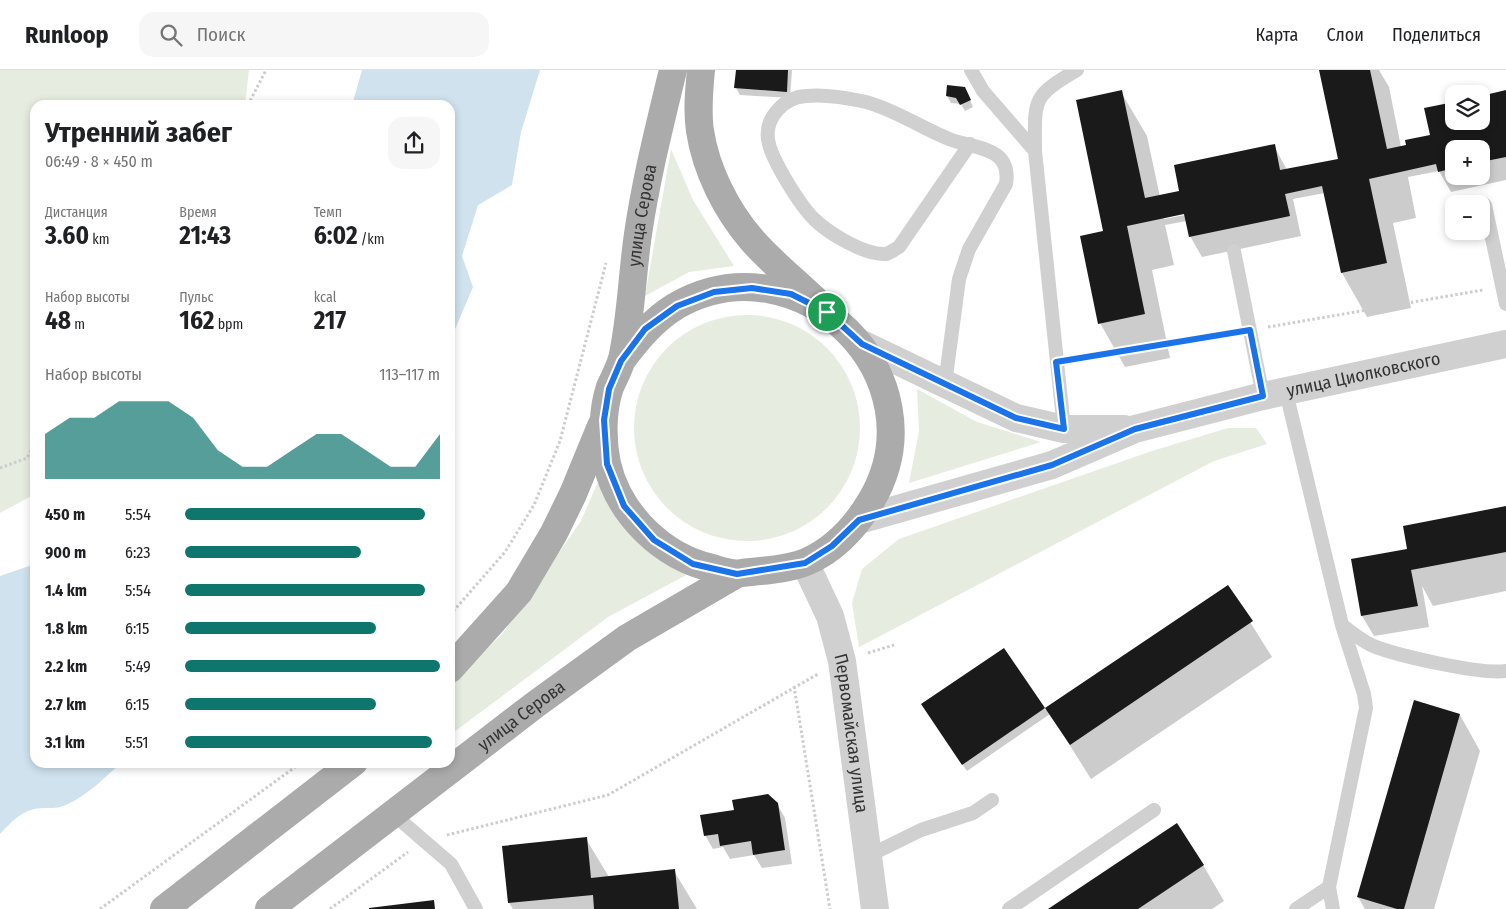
<!DOCTYPE html>
<html lang="ru">
<head>
<meta charset="utf-8">
<style>
	:root { --surface:#fff; --page:#f6f6f6; --text:#202124; --muted:#757577; --line:#e0e0e0; --accent:#0f766e }
	body { margin:0; font-family:"Fira Sans Condensed",sans-serif; background:var(--page); color:var(--text); height:100vh; display:flex; flex-direction:column; font-size:19px; white-space:nowrap }
	* { box-sizing:border-box; margin:0 }
	p { font-size:16px; color:var(--muted) }
	.icon { flex:none; width:28px; height:28px; fill:none; stroke:currentColor; stroke-width:2; stroke-linecap:round; stroke-linejoin:round }
	.map { position:relative; flex:1; overflow:hidden }
	.drawer { position:absolute; left:30px; top:30px; width:425px; height:668px; display:flex; flex-direction:column; background:var(--surface); border-radius:15px; box-shadow:0 2px 8px #0003 }
	.drawer>* { flex:none }
	.buttons { position:absolute; left:1445px; top:15px; display:grid; gap:10px }
	.buttons a { display:grid; place-items:center; width:45px; height:45px; border-radius:10px; background:var(--surface); box-shadow:0 2px 8px #0003; font-size:25px }
	.pin { position:absolute; display:grid; place-items:center; width:42px; height:42px; color:#fff; margin:-21px; border:2px solid #fff; border-radius:50%; box-shadow:0 1px 5px #0007 }
	.round { display:grid; place-items:center; flex:none; width:52px; height:52px; border-radius:15px; background:var(--page) }
	.summary { display:flex; align-items:center; justify-content:space-between; height:85px; padding:0 15px }
	h1 { font-size:28px; font-weight:700; line-height:38px }
	.figures { display:grid; grid-template-columns:repeat(3,1fr); gap:8px; height:85px; padding:5px 15px }
	.figures div { display:grid; align-content:center }
	.figures b { font-size:25px; font-weight:700 }
	.figures small { font-size:14px; font-weight:400 }
	.figures p { font-size:14px }
	.chart { height:140px; padding:10px 15px }
	.chart p { display:flex; justify-content:space-between }
	.chart svg { width:100%; height:90px; margin-top:5px; fill:var(--accent); opacity:.7 }
	ul { padding:0 15px; list-style:none; font-size:16px }
	li { display:grid; grid-template-columns:80px 60px 1fr; align-items:center; height:38px }
	li i { height:12px; border-radius:6px; background:var(--accent) }
	header { display:flex; align-items:center; gap:30px; box-sizing:border-box; height:70px; padding:0 25px; background:var(--surface); border-bottom:1px solid var(--line) }
	header strong { font-size:24px }
	nav { display:flex; gap:28px; margin-inline-start:auto; font-size:18px }
	.search { width:350px; height:45px; background:var(--page); display:flex; align-items:center; gap:12px; box-sizing:border-box; padding:0 18px; border-radius:15px; color:var(--muted); font-size:19px }
	.map>svg:first-child { display:block }
	.green { fill:#e6ecdf }
	.water { fill:#cfe2ee }
	.shadow { fill:#0003; fill-rule:evenodd }
	.building { fill:#1a1a1a }
	.lines { fill:none; stroke-linecap:round; stroke-linejoin:round }
	.path { stroke:#cdcdcd; stroke-width:3; stroke-dasharray:2.5 2.5; stroke-linecap:butt }
	.service { stroke:#d0d0d0; stroke-width:14 }
	.tertiary { stroke:#d0d0d0; stroke-width:28 }
	.primary { stroke:#ababab; stroke-width:28 }
	.route-casing { stroke:#fff; stroke-width:10 }
	.route { stroke:#1a73e8; stroke-width:6 }
	.labels { text-anchor:middle; dominant-baseline:central; stroke-width:5; stroke-linejoin:round; paint-order:stroke }
	.street-label { font-size:18px; fill:#333; stroke:#fff }
</style>
</head>
<body>
<header>
<strong>Runloop</strong>
<div class="search"><svg class="icon" aria-label="search" viewBox="0 0 24 24"><circle cx="10" cy="10" r="6"/><path d="M15 15l6 6"/></svg>Поиск</div>
<nav><a>Карта</a><a>Слои</a><a>Поделиться</a></nav>
</header>
<div class="map">
<svg width="1506" height="839" viewBox="0 0 1506 839">
	<rect width="100%" height="100%" fill="#fff"/>
	<path class="green" d="M0,0H249L245,35H35V424L0,443Z
		M671,79L693,130L734,196L689,202L645,226Z
		M634 358a113 113 0 1 1 226 0a113 113 0 1 1-226 0Z
		M917,319L977,352L1041,372L909,413L919,361Z
		M1228,358H1256L1267,374L1214,391L859,577L852,533L862,499L899,469L1152,381Z
		M598,412H609L688,504L608,547L450,665V615L503,563L581,451Z"/>
	<path class="water" d="M362,0H540L521,62L512,115L478,135L462,186L473,217L450,271V35H352Z
		M35,494V692L121,693C104,708 89,724 68,734C60,738 55,738 46,738C25,737 13,750 0,764V506Z"/>
	<path class="shadow" d="M737,0H792L790,28L740,25L736,18Z
		M1321,0H1379L1389,17L1401,77L1429,66L1454,51H1481L1506,22V110L1451,122L1439,101L1408,107L1416,148L1393,153L1411,238L1367,247L1342,203L1325,123L1293,129L1301,166L1202,187L1190,166L1187,151L1165,155L1174,195L1152,200L1170,288L1125,297L1100,253L1105,162L1121,22L1147,66L1160,127L1179,123L1274,76L1287,100L1340,95ZM1454,79H1481V106H1454ZM1190,141V144L1164,149V147Z
		M968,25L973,37L965,41L961,34L951,33L947,26Z
		M1506,437V521L1433,536L1422,516L1429,557L1374,566L1362,546L1352,490L1409,480Z
		M1228,517L1272,587L1091,709L1050,644L967,701L926,641L1004,580L1045,640Z
		M1460,645L1480,681L1434,839H1365L1358,827Z
		M777,734L785,748L792,794L762,798L754,785L730,789L723,777L713,779L705,765Z
		M586,769L609,807L674,801L697,839H513L509,833Z
		M1203,795L1224,831L1212,839H1051Z"/>
	<path class="building" d="M736,0H788L787,22L734,18Z
		M1319,0H1370L1387,79L1406,75L1405,70L1430,65L1424,38L1454,32V51H1481V26L1506,20V87L1481,92V79H1454V98L1438,102L1436,94L1369,109L1387,193L1341,203L1322,116L1285,124L1290,146L1189,167L1184,144L1127,156L1145,244L1098,254L1080,166L1103,161L1076,30L1122,20L1145,128L1179,121L1174,95L1275,74L1280,100L1338,89Z
		M947,15L965,17L971,30L960,35L956,28L946,26Z
		M1506,436V482L1411,500L1418,536L1361,546L1351,489L1407,479L1403,456Z
		M1228,515L1253,551L1070,675L1045,638Z
		M1004,578L1045,638L962,695L921,634Z
		M1414,630L1460,644L1404,839H1397L1357,827Z
		M768,724L778,733L785,780L753,785L751,771L720,776L718,764L704,766L700,745L734,740L732,730Z
		M1177,753L1204,795L1138,839H1048Z
		M587,767L591,808L675,799L679,839H594L593,825L508,833L502,776Z
		M434,830L435,839H369V838Z"/>
	<g class="lines">
		<path class="path" d="M248,35L266,0
			M1268,257L1483,220
			M1075,289L1232,263
			M0,398L27,388L35,373
			M450,545L505,482L534,435L560,371L606,193
			M868,583L894,575
			M794,616L830,839
			M447,765L608,725L818,604
			M100,839L302,692
			M330,839L408,782"/>
		<path class="service" d="M971,0L983,21L1035,81
			M1485,135L1506,234
			M1234,181L1263,326
			M945,314L959,209L969,179L1006,114C1012,76 974,79 949,69C921,58 896,40 866,32C848,28 825,24 806,26C785,27 765,47 768,69C770,88 801,137 815,150C830,164 864,185 886,184C890,183 895,179 899,177L970,74
			M1286,322L1342,555L1364,624L1366,638L1329,817L1333,839
			M1064,359L1035,81C1035,29 1031,27 1077,0
			M1342,555C1351,562 1361,570 1371,575C1394,585 1482,605 1506,601
			M393,744L451,794L476,839
			M868,786L921,760L973,743L992,730
			M1009,839L1154,740
			M1296,839L1329,817"/>
		<g class="tertiary">
			<path d="M862,274L1016,348L1064,359H1124"/>
			<path id="s1" d="M859,450L1052,395L1135,359L1263,326L1506,274"/>
			<path id="s2" d="M805,493L830,546L842,591L875,839"/>
		</g>
		<g class="primary">
			<path d="M701,0C699,20 697,41 700,61C706,100 726,140 752,170C770,191 794,210 815,230"/>
			<path id="s3" d="M621,291C637,270 653,250 676,236C799,165 944,308 871,431C856,456 834,480 806,492C790,499 760,501 742,503C732,505 722,501 712,498C663,487 619,445 607,394C602,370 602,340 610,317C614,308 619,299 622,289C631,249 632,205 638,164C646,109 660,54 673,0"/>
			<path d="M450,599L519,522L554,463L573,424L601,356"/>
			<path d="M164,839L354,692"/>
			<path id="s4" d="M269,839L536,634L627,568L737,504"/>
		</g>
	</g>
	<g class="lines">
		<defs>
			<path id="route" d="M752,218L791,224L827,242L862,274L1016,348L1064,359L1056,292L1250,260L1263,326L1135,359L1052,395L859,450L832,476L805,493L737,504L693,494L654,470L624,436L607,394L604,350L609,319L621,291L645,259L677,236L714,222Z"/>
		</defs>
		<use href="#route" class="route-casing"/>
		<use href="#route" class="route"/>
	</g>
	<g class="labels">
		<g class="street-label">
			<text stroke="none"><textPath href="#s3" startOffset="1045">улица Серова</textPath></text>
			<text stroke="none"><textPath href="#s1" startOffset="526">улица Циолковского</textPath></text>
			<text stroke="none"><textPath href="#s4" startOffset="318">улица Серова</textPath></text>
			<text stroke="none"><textPath href="#s2" startOffset="178">Первомайская улица</textPath></text>
		</g>
	</g>
</svg>
<div class="buttons">
<a><svg class="icon" aria-label="layers" viewBox="0 0 24 24"><path d="M12 4l9 5-9 5-9-5zM3 14l9 5 9-5"/></svg></a>
<a>+</a>
<a>−</a>
</div>
<div class="pin" style="left:827px;top:242px;background:#1e9e55"><svg class="icon" aria-label="arrive" viewBox="0 0 24 24"><path d="M6 21V4h12l-3 4 3 4H6"/></svg></div>
<section class="drawer">
<div class="summary"><div><h1>Утренний забег</h1><p>06:49 · 8 × 450 m</p></div><a class="round"><svg class="icon" aria-label="share" viewBox="0 0 24 24"><path d="M12 15V3M7 8l5-5 5 5M5 13v7h14v-7"/></svg></a></div>
<div class="figures">
<div><p>Дистанция</p><b>3.60<small> km</small></b></div>
<div><p>Время</p><b>21:43</b></div>
<div><p>Темп</p><b>6:02<small> /km</small></b></div>
</div>
<div class="figures">
<div><p>Набор высоты</p><b>48<small> m</small></b></div>
<div><p>Пульс</p><b>162<small> bpm</small></b></div>
<div><p>kcal</p><b>217</b></div>
</div>
<div class="chart"><p><span>Набор высоты</span>113–117 m</p>
<svg viewBox="0 0 160 44" preserveAspectRatio="none"><path d="M0 44V22L10 14L20 14L30 6L40 6L50 6L60 14L70 30L80 38L90 38L100 30L110 22L120 22L130 30L140 38L150 38L160 22V44z"/></svg>
</div>
<ul>
<li><b>450 m</b>5:54<i style="width:94%"></i></li>
<li><b>900 m</b>6:23<i style="width:69%"></i></li>
<li><b>1.4 km</b>5:54<i style="width:94%"></i></li>
<li><b>1.8 km</b>6:15<i style="width:75%"></i></li>
<li><b>2.2 km</b>5:49<i style="width:100%"></i></li>
<li><b>2.7 km</b>6:15<i style="width:75%"></i></li>
<li><b>3.1 km</b>5:51<i style="width:97%"></i></li>
</ul>
</section>
</div>
</body>
</html>
